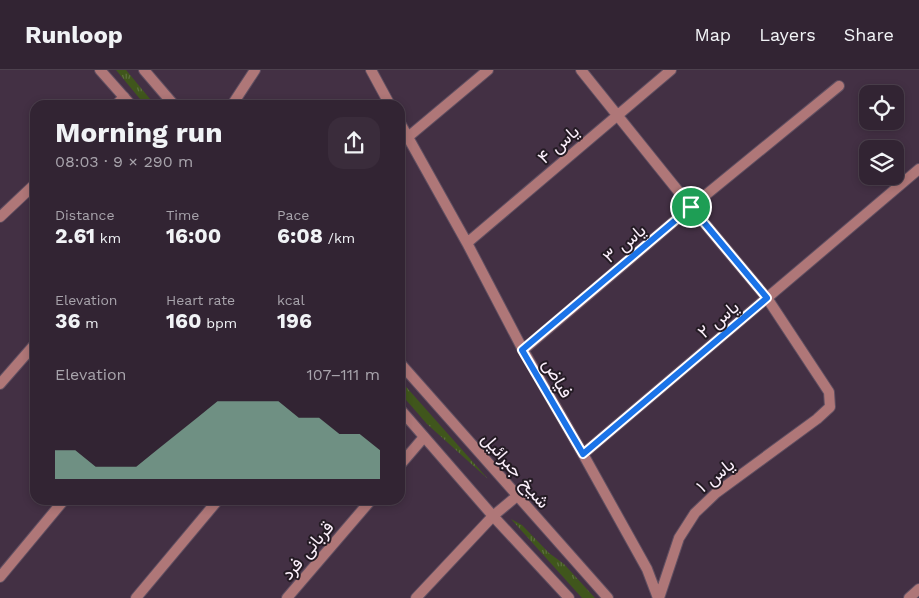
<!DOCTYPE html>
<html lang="en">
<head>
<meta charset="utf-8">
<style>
	:root { --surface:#322433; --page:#3a2c3b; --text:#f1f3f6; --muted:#a8a4ac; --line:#4d414e; --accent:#8abfa5 }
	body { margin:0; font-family:"Work Sans",Vazirmatn,sans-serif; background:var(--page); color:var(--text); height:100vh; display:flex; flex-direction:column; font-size:19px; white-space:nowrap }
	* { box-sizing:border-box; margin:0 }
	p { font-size:16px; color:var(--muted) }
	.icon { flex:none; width:28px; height:28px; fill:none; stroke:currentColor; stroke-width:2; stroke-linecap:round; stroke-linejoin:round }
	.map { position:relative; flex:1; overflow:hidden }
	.side { position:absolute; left:30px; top:30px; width:375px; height:405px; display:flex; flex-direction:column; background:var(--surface); border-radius:15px; box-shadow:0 2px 8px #0003,0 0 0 1px var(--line) }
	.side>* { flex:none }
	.controls { position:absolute; left:859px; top:15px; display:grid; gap:10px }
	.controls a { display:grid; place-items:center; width:45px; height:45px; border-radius:10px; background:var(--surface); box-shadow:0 2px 8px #0003,0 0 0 1px var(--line); font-size:25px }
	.pin { position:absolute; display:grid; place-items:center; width:42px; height:42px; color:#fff; margin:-21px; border:2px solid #fff; border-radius:50%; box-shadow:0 1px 5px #0007 }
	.round { display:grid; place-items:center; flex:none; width:52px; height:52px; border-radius:15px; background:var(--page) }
	.summary { display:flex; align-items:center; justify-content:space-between; height:85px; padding:0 25px }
	h1 { font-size:28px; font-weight:700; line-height:38px }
	.figures { display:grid; grid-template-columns:repeat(3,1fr); gap:8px; height:85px; padding:5px 25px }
	.figures div { display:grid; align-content:center }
	.figures b { font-size:21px; font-weight:700 }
	.figures small { font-size:14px; font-weight:400 }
	.figures p { font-size:14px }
	.chart { height:140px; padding:10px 25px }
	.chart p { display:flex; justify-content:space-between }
	.chart svg { width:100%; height:90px; margin-top:5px; fill:var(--accent); opacity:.7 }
	header { display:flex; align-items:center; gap:30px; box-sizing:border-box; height:70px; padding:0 25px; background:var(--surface); border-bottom:1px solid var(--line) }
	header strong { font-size:24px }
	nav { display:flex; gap:28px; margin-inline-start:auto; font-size:18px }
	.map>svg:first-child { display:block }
	.grass { fill:url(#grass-tufts) }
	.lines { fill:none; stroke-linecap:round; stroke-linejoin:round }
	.minor-casing { stroke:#604f61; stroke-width:12 }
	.tertiary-casing { stroke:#604f61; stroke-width:12 }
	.minor { stroke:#af7778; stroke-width:10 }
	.tertiary { stroke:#af7778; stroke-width:10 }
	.route-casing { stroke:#fff; stroke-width:10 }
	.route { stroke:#1a73e8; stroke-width:6 }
	.labels { text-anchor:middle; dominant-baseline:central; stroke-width:4; stroke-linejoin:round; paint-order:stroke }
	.street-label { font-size:18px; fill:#fbeffb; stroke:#241b24 }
</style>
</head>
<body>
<header>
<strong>Runloop</strong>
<nav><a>Map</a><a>Layers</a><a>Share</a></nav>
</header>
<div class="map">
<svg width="919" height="528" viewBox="0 0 919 528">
	<defs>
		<pattern id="grass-tufts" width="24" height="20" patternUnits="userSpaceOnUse" patternTransform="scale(1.25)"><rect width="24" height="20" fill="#40561c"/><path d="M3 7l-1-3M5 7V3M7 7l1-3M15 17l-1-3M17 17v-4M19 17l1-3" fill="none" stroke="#5c6f3e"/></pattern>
	</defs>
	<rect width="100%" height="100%" fill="#433044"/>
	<path class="grass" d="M116,0H126L155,35H145Z
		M400,310L488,409L427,354L400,323Z
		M511,449L522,455L549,483L564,494L595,528H582Z"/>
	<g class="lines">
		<defs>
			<path id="minor" d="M371,0L390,35
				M581,0L691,137L767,228L829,322L830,337L817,349L716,423L695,443L679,468L659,528
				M116,35L124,27
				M232,35L255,0
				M400,53L467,173L523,280L583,384L647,499L658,528
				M408,67L488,0
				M0,147L35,114
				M467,173L671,0
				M523,280L691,137L839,16
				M583,384L919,99
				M400,395L424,367
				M0,507L64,430
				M136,528L218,430
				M287,528L371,430
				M416,528L493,446"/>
			<path id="tertiary" d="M100,0L131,35
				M144,0L174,35
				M400,293L608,528
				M0,314L35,274
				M400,339L493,446L569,528
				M493,446L517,426
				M909,528L919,519"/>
		</defs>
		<use href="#minor" class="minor-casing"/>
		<use href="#tertiary" class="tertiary-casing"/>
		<use href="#minor" class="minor"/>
		<use href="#tertiary" class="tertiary"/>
	</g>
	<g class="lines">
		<defs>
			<path id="route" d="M691,137L767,228L583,384L522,280Z"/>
		</defs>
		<use href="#route" class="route-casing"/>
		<use href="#route" class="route"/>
	</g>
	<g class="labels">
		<g class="street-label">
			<text transform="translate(558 74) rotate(-41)">یاس ۴</text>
			<text transform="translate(624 173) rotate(-40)">یاس ۳</text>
			<text transform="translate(718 249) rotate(-40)">یاس ۲</text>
			<text transform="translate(558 308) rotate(60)">فیاض</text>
			<text transform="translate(516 400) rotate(49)">شیخ جبرائیل</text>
			<text transform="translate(715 405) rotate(-39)">یاس ۱</text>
			<text transform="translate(307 480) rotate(-50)">قربانی فرد</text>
		</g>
	</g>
</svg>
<div class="controls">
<a><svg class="icon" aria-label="locate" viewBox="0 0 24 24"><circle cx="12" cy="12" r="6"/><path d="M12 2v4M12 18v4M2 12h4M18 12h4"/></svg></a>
<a><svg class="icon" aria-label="layers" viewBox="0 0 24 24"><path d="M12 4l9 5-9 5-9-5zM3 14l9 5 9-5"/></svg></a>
</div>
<div class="pin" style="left:691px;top:137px;background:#1e9e55"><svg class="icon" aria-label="arrive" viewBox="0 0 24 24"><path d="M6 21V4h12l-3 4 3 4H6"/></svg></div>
<section class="side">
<div class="summary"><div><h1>Morning run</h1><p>08:03 · 9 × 290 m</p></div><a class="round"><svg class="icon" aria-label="share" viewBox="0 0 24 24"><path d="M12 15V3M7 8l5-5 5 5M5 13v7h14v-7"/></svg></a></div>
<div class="figures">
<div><p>Distance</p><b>2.61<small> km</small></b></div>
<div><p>Time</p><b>16:00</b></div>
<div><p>Pace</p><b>6:08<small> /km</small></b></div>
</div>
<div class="figures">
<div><p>Elevation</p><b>36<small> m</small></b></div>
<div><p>Heart rate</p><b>160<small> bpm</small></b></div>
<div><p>kcal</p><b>196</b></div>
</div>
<div class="chart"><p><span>Elevation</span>107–111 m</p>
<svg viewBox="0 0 160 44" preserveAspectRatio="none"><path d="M0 44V30L10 30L20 38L30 38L40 38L50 30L60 22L70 14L80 6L90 6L100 6L110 6L120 14L130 14L140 22L150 22L160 30V44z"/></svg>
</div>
</section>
</div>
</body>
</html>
